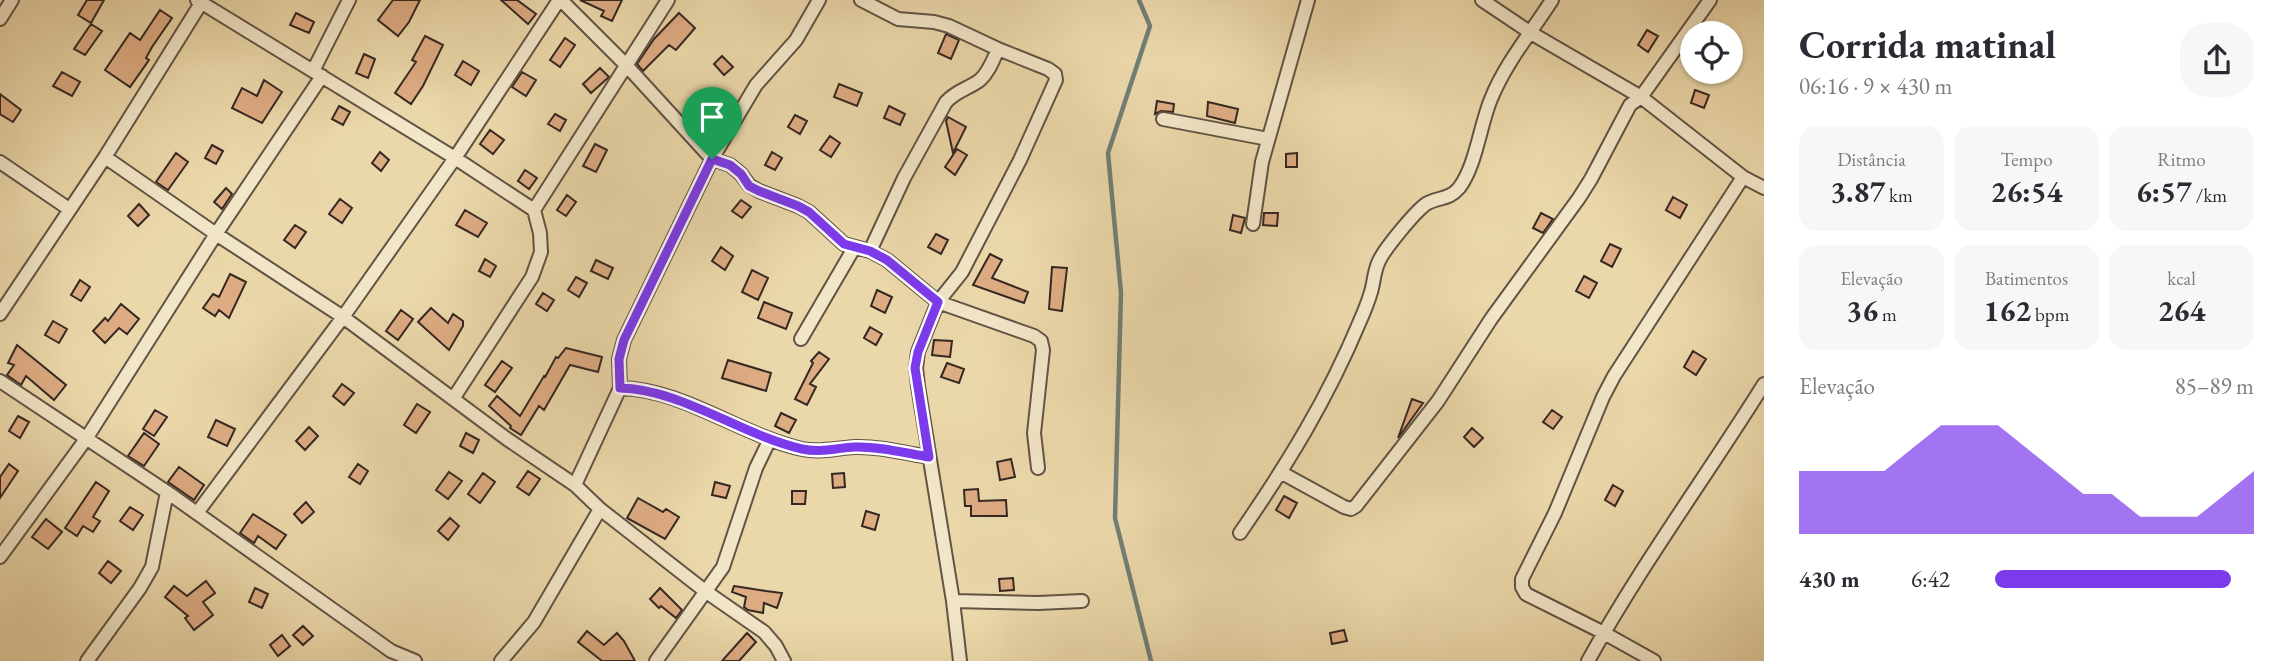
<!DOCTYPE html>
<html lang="pt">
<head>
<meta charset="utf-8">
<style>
	:root { --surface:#fff; --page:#f7f7f7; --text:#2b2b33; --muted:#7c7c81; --accent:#7c3aed }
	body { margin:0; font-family:"EB Garamond",serif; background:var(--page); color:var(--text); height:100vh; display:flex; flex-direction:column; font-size:26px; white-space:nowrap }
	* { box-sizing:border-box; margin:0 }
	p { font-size:23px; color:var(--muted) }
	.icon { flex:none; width:38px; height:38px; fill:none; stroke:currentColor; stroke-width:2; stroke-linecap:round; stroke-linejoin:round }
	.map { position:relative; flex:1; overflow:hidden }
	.drawer { display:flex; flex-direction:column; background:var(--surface); width:525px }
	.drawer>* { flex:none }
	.fabs { position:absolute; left:1680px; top:21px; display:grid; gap:14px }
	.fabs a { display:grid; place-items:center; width:63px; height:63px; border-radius:50%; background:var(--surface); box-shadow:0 2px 5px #0004; font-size:35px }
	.pin { position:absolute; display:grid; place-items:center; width:60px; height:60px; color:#fff; margin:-72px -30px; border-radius:50% 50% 50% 0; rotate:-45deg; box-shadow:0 0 7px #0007 }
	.pin .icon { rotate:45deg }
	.round { display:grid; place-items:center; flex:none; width:74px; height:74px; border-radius:28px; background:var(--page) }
	.summary { display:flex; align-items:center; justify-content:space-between; height:119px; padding:0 35px }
	h1 { font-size:38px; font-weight:700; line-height:52px }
	.figures { display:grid; grid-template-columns:repeat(3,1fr); gap:10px; height:119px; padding:7px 35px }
	.figures div { display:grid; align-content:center; border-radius:18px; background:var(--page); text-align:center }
	.figures b { font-size:30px; font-weight:700 }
	.figures small { font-size:19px; font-weight:400 }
	.figures p { font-size:19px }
	.chart { height:196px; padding:14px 35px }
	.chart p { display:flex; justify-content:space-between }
	.chart svg { width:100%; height:126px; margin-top:7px; fill:var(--accent); opacity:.7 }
	ul { padding:0 35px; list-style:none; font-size:23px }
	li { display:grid; grid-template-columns:112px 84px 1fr; align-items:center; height:52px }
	li i { height:18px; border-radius:9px; background:var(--accent) }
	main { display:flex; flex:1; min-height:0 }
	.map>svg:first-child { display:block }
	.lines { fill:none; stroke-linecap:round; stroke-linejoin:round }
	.stream { stroke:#717f77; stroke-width:4.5 }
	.building { fill:#deac83; stroke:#352722; stroke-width:2 }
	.street-casing { stroke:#625344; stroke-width:16 }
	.street { stroke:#f2e6c8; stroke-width:12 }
	.route-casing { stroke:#fff; stroke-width:14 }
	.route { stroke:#7c3aed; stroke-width:9 }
</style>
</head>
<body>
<main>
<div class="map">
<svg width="1764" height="661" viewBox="0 0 1764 661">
	<rect width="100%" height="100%" fill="#ebd8aa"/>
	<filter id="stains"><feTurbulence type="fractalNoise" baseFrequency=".00286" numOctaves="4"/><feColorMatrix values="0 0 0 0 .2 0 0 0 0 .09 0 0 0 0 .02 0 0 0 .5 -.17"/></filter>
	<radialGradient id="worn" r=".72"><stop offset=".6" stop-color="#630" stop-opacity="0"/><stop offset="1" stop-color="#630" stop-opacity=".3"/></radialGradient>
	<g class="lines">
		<path class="stream" d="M1139,0L1150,26L1108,153L1121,293L1115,518L1151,661"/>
	</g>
	<path class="building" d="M87,0H104L91,23L78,15Z
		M393,0H420L409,22L398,36L378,20Z
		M501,0H517L536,14L528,24Z
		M580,0H622L612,21L601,16L604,11Z
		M160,10L172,18L152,47L146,58L149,60L130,87L105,70L130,33L140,40Z
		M296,13L314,22L309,33L290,25Z
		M679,13L695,28L676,50L669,45L643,71L637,64L654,39Z
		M91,24L102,31L85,55L74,49Z
		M1647,30L1658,36L1648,52L1638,45Z
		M946,34L959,40L951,59L938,53Z
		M425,36L443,45L423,86L411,104L395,93L416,62L412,60Z
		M565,38L575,45L560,67L550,60Z
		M364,54L375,59L368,78L356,73Z
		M722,56L733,67L724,75L714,64Z
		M463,61L479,71L471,85L455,75Z
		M600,68L609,77L591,93L583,84Z
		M62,72L80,82L72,96L53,86Z
		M522,72L536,80L526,96L512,87Z
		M264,80L282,92L262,123L232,108L242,88L257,96Z
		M839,84L862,93L857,106L834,97Z
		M1695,90L1709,95L1704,108L1691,103Z
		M0,94L21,110L13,122L0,114Z
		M716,99L726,105L707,140L698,131Z
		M1157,101L1174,104L1173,112L1161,111L1155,114Z
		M1208,102L1238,109L1235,123L1207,116Z
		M339,106L350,112L343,125L332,119Z
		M889,106L905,114L900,125L884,118Z
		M555,114L566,120L560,131L548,124Z
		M795,115L807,121L800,134L788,127Z
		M948,117L966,127L953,153L946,121Z
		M490,130L504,140L493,154L480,144Z
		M830,136L840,143L831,157L820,150Z
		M595,144L607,150L596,172L583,166Z
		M212,145L223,151L216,164L205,158Z
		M957,149L967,155L955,175L945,167Z
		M380,152L389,160L381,171L372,163Z
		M772,152L782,158L775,170L765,165Z
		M176,153L188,162L168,190L156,182Z
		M1297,153V167H1286V154Z
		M525,170L537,178L529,189L518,181Z
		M226,188L232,194L222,209L214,202Z
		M567,195L576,202L566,216L557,210Z
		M1673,197L1687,205L1680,218L1666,210Z
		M340,199L352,208L342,223L329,214Z
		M741,200L751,207L742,218L732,211Z
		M139,204L149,215L138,226L128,216Z
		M465,210L487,223L478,237L456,225Z
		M1264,213H1278L1277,226L1263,225Z
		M1541,213L1553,219L1543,233L1533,228Z
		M1233,215L1245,218L1241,233L1230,230Z
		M295,225L306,232L295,248L284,240Z
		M936,234L948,240L941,254L928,247Z
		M1610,244L1621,249L1612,267L1601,261Z
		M721,247L733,256L725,270L712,261Z
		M990,254L1002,260L992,278L1028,292L1024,303L973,285Z
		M485,259L496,266L490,277L479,271Z
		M596,260L613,268L608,279L591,271Z
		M1052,267L1067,268L1062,311L1049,309Z
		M752,270L768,278L758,300L742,292Z
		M230,274L246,282L229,318L219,310L215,316L203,308L213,294L219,297Z
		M1584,276L1597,283L1589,298L1576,291Z
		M576,277L587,283L579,297L568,290Z
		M80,280L90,287L81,301L71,295Z
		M877,290L892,297L885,313L871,306Z
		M543,293L554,300L547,311L536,304Z
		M764,302L792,313L786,329L758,318Z
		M121,304L139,319L127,334L119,328L105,343L93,331L105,318L108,321Z
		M431,308L448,323L453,314L463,321V326L449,350L418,322Z
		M401,310L413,319L398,340L386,331Z
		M53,321L67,329L59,343L45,335Z
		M870,327L882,334L876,345L864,338Z
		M934,340L952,341L950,357L932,355Z
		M17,345L66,385L54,400L26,376L21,385L7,375L14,365L8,363Z
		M566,348L602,357L598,372L570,365L544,410L539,406L521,435L510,428L511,426L489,406L497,396L520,416L544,376L545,377L556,357L558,358Z
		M1693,351L1706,359L1696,375L1684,367Z
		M819,352L829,359L810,384L816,387L807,405L795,399L813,363L811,361Z
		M728,360L771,373L766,391L722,378Z
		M502,361L512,368L495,392L485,385Z
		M947,363L964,369L959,383L941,377Z
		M342,384L354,393L344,405L333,396Z
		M1412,399L1423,403L1398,438Z
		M417,404L430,412L416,433L404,425Z
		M155,410L167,417L154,436L143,429Z
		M1552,410L1562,417L1553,429L1543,422Z
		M781,413L796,420L789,433L775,426Z
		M18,416L29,422L20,438L9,431Z
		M216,420L235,429L227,446L208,437Z
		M309,427L318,436L305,450L296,441Z
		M1472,428L1483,438L1474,447L1464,437Z
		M144,433L159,444L144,466L128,456Z
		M466,433L479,440L473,453L460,446Z
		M1011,459L1015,477L1000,480L997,462Z
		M9,464L18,471L0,498V477Z
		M358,464L368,471L360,484L349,477Z
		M179,467L204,485L194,500L168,482Z
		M528,471L540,479L529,495L517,487Z
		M449,472L462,481L448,499L436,490Z
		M483,473L495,482L480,503L468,494Z
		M844,473L845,487L833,488L832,474Z
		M96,482L109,491L93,517L100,521L93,532L83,526L77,536L65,528Z
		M715,482L730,486L726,498L712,495Z
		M1613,485L1623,491L1615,506L1605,500Z
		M978,489L979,501L1006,500L1007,516H971V506H965L964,490Z
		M792,491H806L805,504H792Z
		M1284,496L1297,503L1289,518L1276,510Z
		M638,498L663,512L666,509L679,517L665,539L627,518Z
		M306,502L314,512L302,523L294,514Z
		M130,507L143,515L133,530L120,521Z
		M866,511L879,515L875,530L862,526Z
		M253,514L286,535L276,549L258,536L254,543L240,533Z
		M450,518L459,526L448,540L438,531Z
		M46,519L62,532L48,549L32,537Z
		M108,561L121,571L111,583L99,573Z
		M1013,578L1014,590L1000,591L999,579Z
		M206,581L215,593L203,602L213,615L194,630L185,618L188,616L165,597L174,586L187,596Z
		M734,586L766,591L782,593L777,608L764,603L763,613L748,610L744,607L746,597L732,592Z
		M255,588L268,594L262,608L249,602Z
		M660,588L682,610L676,618L661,606L659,608L650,599Z
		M303,626L313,636L303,645L293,635Z
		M1344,630L1347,641L1332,644L1330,633Z
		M587,631L604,645L617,633L624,641L635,661H602L578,642Z
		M747,633L756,642L739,661H722Z
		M282,635L290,646L278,656L270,645Z"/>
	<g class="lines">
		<defs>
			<path id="street" d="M197,0L455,158L534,210L540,233L541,252L532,277L453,399
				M561,0L626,65L712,159L730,165L741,174L749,185L759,191L798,206L809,212L844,244L870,251L887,260L938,302L1034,336L1041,341L1043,350L1034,433L1038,468
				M861,0L898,19L934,22L949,26L998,49L1048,69L1055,74L1056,80L1020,160L962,272L938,302L918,352L916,368L918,386L953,601L960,661
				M1482,0L1531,33L1641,97L1743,177L1764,188
				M0,19L12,0
				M313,71L349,0
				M1163,119L1268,139
				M105,157L216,234L343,317L507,439L575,485L600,509L705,591L764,632L776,646L784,661
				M0,162L69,209
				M534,210L668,0
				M1253,224L1262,162L1308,0
				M870,251L904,178L946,102C957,90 968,89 980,80C989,72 993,60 998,49
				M0,314L105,157L203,0
				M801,339L854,248
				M0,381L167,492L377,641L391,651L415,661
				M620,388C683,389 740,435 802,449C820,453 836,448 855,447C879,446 905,453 929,457
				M1282,473L1344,507L1351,509L1356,506L1438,401L1491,319L1579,198L1591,179L1630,105L1641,97L1710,0
				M575,485L620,388L619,359L624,340L712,159L756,85L796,40L819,0
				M197,513L343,317L455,158L559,0
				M1240,533C1288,463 1327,400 1360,321C1364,312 1368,302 1371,292C1374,282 1374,271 1379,261C1385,248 1415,212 1426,204C1438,197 1449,200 1459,188C1476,166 1480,125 1491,99C1506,62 1531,33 1552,0
				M0,557L86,439L216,234L322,76
				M953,601L1038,603L1082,601
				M87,661L140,588L152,567L167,492
				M501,661L534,622L600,509
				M656,661L723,567L756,468L770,439
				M1588,661C1641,565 1706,477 1764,384
				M1654,661L1604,633L1526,594L1522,587V579L1555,513L1603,397L1614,376L1743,177"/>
		</defs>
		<use href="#street" class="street-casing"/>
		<use href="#street" class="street"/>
	</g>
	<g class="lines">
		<defs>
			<path id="route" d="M712,159L730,165L741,174L749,186L759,191L798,206L809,212L844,244L870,251L887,260L938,302L918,352L915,368L929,457C905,453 879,446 855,447C836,448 820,453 802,449C741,435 681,389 620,388L619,359L624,340Z"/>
		</defs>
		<use href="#route" class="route-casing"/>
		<use href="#route" class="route"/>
	</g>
	<rect width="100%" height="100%" filter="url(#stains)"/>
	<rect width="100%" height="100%" fill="url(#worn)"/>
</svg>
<div class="fabs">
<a><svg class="icon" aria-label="locate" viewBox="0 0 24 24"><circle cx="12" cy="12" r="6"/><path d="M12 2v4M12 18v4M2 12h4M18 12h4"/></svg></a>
</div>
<div class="pin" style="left:712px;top:159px;background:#1e9e55"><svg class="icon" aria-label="arrive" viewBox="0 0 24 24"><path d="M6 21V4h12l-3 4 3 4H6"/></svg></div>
</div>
<section class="drawer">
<div class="summary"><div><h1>Corrida matinal</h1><p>06:16 · 9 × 430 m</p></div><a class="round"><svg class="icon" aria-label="share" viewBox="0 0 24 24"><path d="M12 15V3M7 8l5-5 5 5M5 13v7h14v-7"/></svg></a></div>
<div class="figures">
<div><p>Distância</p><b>3.87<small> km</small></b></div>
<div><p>Tempo</p><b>26:54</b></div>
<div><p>Ritmo</p><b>6:57<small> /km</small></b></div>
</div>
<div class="figures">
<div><p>Elevação</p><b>36<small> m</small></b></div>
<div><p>Batimentos</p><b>162<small> bpm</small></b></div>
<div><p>kcal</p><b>264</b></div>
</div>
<div class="chart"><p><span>Elevação</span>85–89 m</p>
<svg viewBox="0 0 160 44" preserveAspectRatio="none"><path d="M0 44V22L10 22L20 22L30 22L40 14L50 6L60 6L70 6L80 14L90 22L100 30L110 30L120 38L130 38L140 38L150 30L160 22V44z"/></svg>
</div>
<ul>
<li><b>430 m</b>6:42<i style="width:91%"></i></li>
</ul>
</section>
</main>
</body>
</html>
